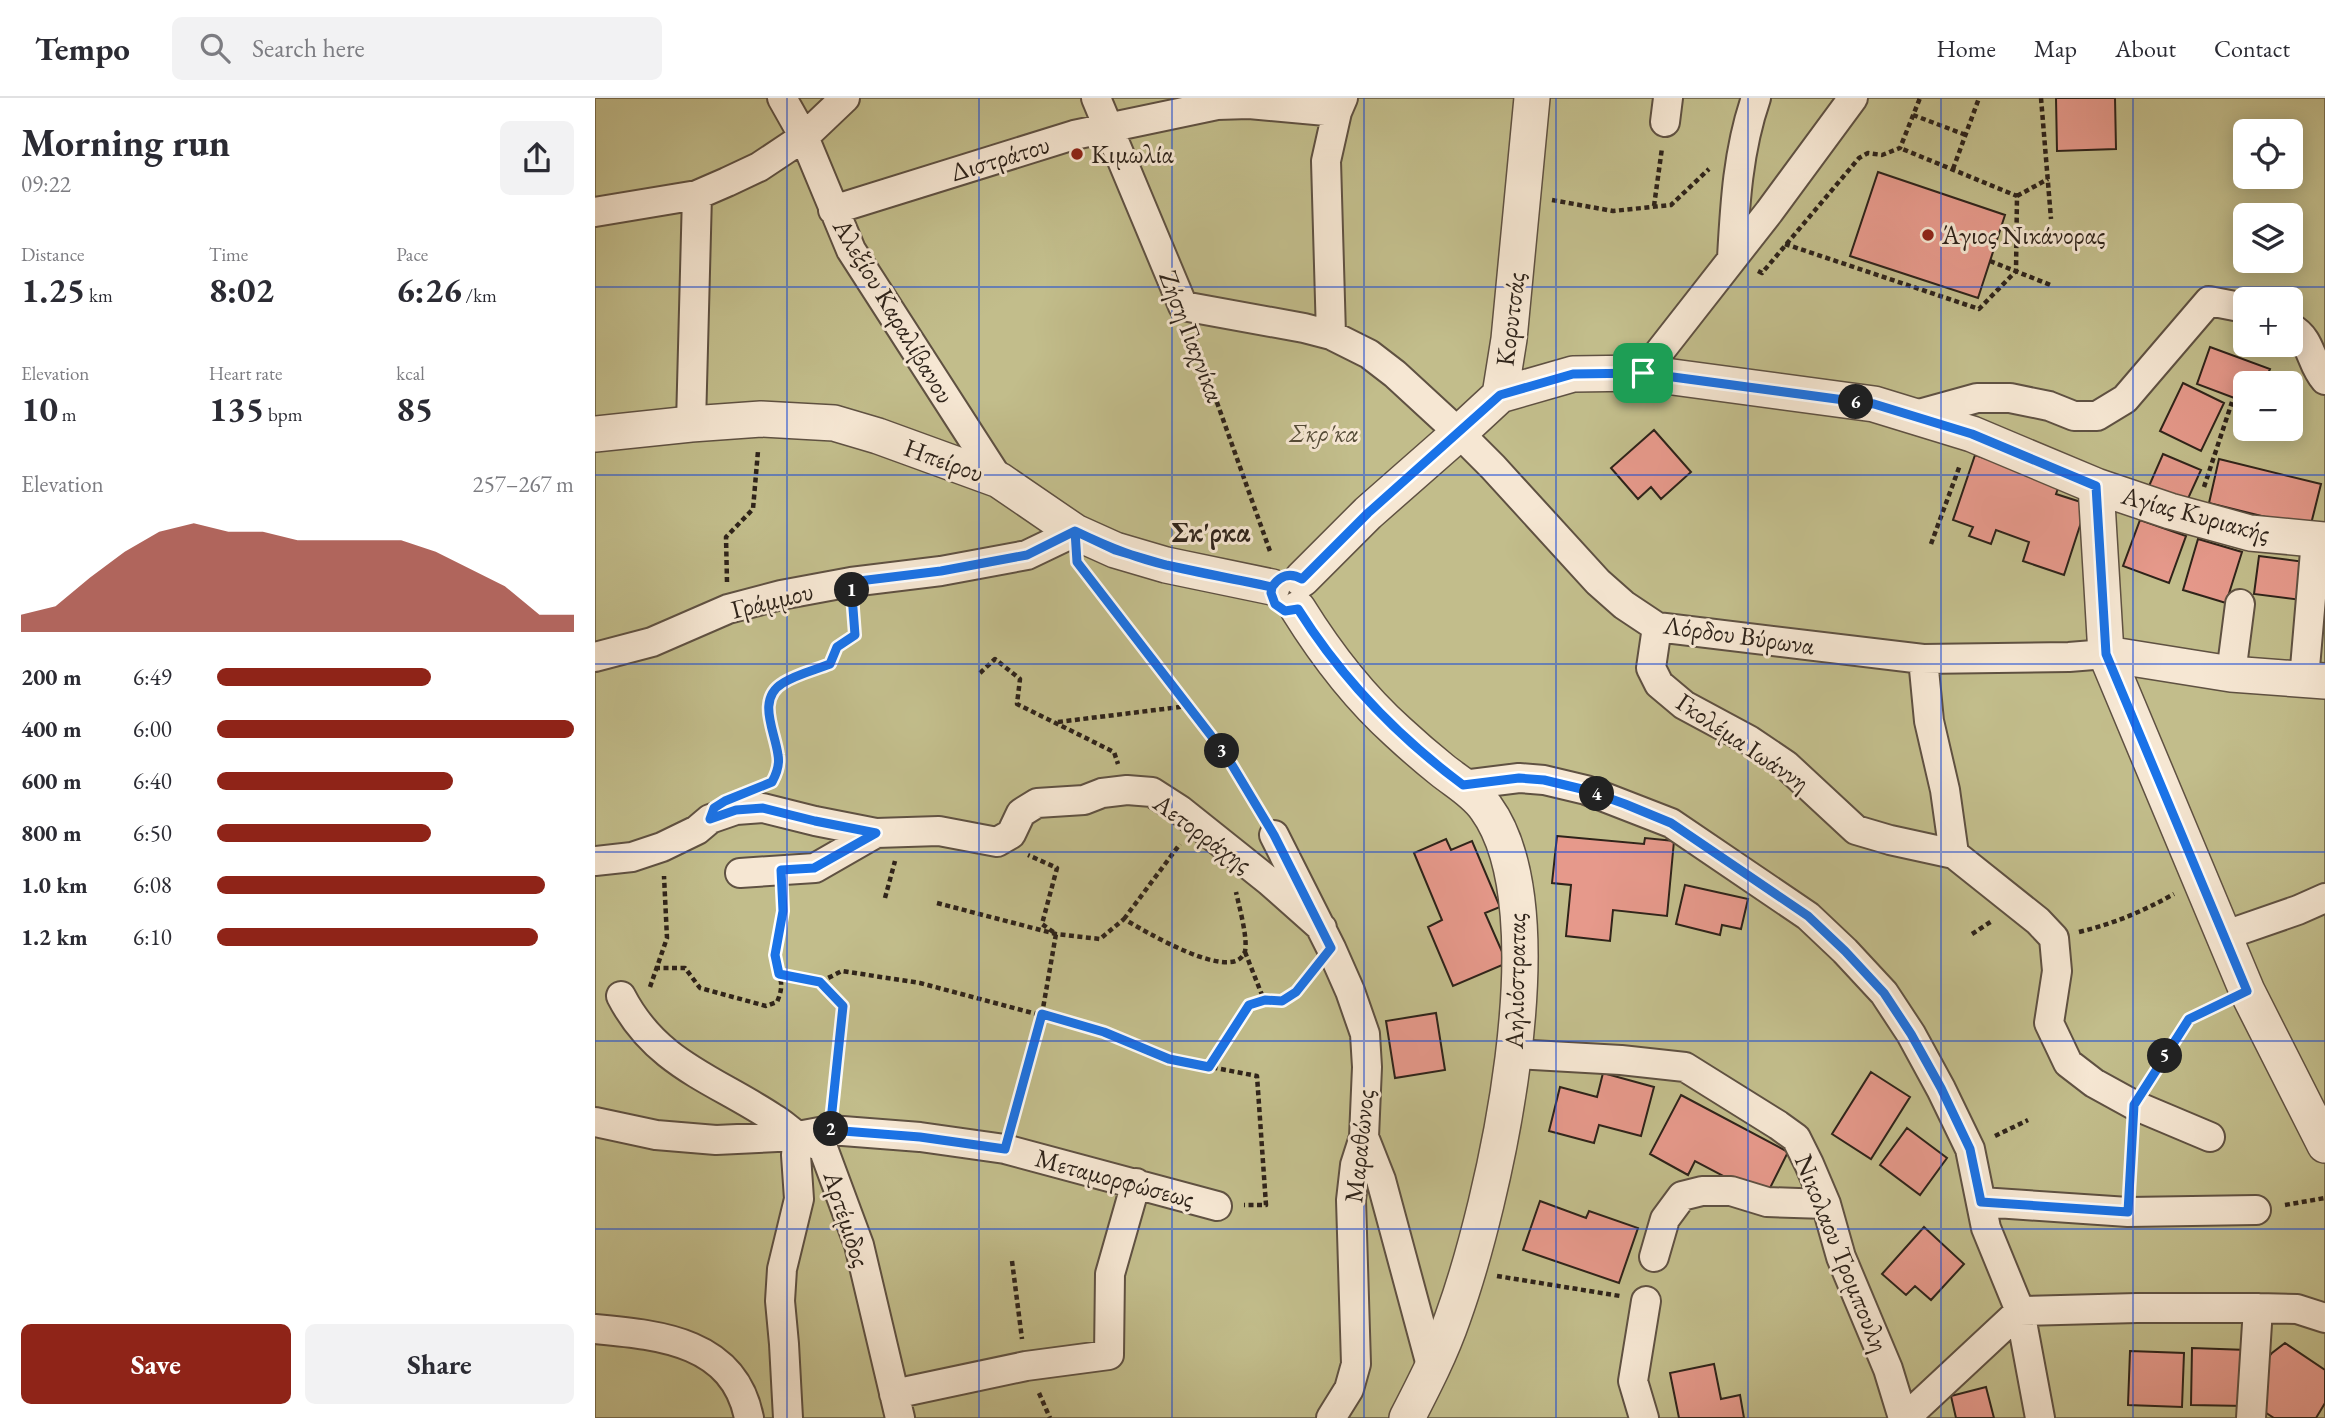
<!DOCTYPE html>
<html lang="en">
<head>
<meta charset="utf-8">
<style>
	:root { --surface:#fff; --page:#f2f2f3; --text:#2b2b33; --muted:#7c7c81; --line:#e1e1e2; --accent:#8f2418 }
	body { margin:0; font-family:"EB Garamond",serif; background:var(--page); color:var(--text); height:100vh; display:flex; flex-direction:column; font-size:26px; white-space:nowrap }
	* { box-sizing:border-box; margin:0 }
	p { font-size:23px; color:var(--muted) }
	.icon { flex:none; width:38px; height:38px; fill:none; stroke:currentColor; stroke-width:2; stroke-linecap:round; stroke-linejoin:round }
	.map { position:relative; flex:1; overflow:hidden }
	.details { display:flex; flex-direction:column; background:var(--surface); width:595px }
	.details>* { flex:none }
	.tools { position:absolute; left:1638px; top:21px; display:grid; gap:14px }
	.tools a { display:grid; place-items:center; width:70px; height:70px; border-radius:10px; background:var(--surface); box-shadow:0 4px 18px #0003; font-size:35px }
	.pin { position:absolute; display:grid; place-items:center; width:60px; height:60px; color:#fff; margin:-30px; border-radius:14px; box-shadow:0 4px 10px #0006 }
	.km { position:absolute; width:35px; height:35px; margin:-18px; border-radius:50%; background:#222; color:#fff; font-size:19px; line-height:35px; text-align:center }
	.round { display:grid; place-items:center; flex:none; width:74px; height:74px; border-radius:10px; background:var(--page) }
	.headline { display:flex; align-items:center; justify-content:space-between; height:119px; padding:0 21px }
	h1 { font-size:38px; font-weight:700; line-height:52px }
	.stats { display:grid; grid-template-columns:repeat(3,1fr); gap:10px; height:119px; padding:7px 21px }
	.stats div { display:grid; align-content:center }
	.stats b { font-size:35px; font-weight:700 }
	.stats small { font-size:19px; font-weight:400 }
	.stats p { font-size:19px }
	.chart { height:196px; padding:14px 21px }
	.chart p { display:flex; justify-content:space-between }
	.chart svg { width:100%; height:126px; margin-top:7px; fill:var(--accent); opacity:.7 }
	.button { display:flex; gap:14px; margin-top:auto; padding:14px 21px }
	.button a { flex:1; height:80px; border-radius:10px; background:var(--accent); color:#fff; font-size:28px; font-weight:700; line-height:80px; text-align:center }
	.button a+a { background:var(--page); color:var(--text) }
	ul { padding:0 21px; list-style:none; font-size:23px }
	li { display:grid; grid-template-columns:112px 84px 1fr; align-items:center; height:52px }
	li i { height:18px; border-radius:9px; background:var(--accent) }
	header { display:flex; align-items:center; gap:42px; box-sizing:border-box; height:98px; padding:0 35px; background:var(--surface); border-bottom:2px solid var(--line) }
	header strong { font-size:33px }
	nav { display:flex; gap:38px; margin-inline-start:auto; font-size:24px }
	.search { width:490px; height:63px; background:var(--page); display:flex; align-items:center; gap:18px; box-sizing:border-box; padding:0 24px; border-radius:10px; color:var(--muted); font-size:26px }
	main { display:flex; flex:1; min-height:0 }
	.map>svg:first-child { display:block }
	.green { fill:#c2bd8b; stroke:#787052; stroke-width:2; fill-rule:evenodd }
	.building { fill:#e6998b; stroke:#2e231a; stroke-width:2 }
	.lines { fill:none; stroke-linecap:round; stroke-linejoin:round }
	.minor-casing { stroke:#5f5142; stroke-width:32 }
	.tertiary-casing { stroke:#5f5142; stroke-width:38 }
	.path { stroke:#2e231a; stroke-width:4.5; stroke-dasharray:5 3.5; stroke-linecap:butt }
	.minor { stroke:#f6e7d3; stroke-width:28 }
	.tertiary { stroke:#f6e7d3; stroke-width:35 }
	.route-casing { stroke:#fff; stroke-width:14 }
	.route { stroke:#1a73e8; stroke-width:9 }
	.grid { fill:none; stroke:#1d4ed8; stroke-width:2; stroke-opacity:0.55 }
	.poi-dot { fill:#8f2418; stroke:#f6e7d3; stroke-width:2.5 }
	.labels { text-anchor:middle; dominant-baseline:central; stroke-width:6; stroke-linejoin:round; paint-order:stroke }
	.poi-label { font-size:26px; fill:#2e231a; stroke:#f6e7d3; text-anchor:start }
	.street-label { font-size:26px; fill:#2e231a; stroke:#f6e7d3 }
	.park-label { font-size:26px; font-style:italic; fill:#534a36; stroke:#f6e7d3 }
	.neighbourhood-label { font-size:28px; font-weight:bold; fill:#2e231a; stroke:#f6e7d3 }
</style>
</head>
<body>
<header>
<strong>Tempo</strong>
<div class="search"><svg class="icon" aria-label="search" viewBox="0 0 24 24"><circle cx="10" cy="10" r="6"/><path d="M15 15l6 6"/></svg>Search here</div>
<nav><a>Home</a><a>Map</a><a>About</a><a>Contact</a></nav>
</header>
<main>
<section class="details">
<div class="headline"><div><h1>Morning run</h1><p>09:22</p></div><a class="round"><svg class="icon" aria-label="share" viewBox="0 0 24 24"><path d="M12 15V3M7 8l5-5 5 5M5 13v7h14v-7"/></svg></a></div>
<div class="stats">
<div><p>Distance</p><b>1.25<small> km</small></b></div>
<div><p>Time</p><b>8:02</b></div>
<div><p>Pace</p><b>6:26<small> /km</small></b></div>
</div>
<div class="stats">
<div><p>Elevation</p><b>10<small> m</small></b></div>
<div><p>Heart rate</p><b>135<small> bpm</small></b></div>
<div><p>kcal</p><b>85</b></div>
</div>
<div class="chart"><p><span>Elevation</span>257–267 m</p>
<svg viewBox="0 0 160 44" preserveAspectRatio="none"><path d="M0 44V38L10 35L20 25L30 16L40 9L50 6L60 9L70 9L80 12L90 12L100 12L110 12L120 16L130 22L140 28L150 38L160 38V44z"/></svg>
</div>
<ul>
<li><b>200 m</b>6:49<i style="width:60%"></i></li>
<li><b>400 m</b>6:00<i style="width:100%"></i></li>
<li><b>600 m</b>6:40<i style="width:66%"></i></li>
<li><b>800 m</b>6:50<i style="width:60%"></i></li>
<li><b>1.0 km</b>6:08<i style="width:92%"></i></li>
<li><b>1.2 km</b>6:10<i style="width:90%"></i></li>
</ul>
<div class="button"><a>Save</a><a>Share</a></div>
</section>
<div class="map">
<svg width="1730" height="1320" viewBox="0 0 1730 1320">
	<rect width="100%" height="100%" fill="#f1dabb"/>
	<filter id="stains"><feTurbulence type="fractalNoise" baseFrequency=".00286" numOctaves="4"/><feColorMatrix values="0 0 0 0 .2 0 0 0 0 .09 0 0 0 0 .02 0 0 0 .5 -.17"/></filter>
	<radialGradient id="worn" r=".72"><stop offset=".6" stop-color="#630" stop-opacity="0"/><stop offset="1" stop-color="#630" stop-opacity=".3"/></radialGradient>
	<path class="green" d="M0,0H1730V1320H0ZM1650,33H1696V79H1650ZM1650,117H1696V163H1650ZM1650,201H1696V247H1650ZM1650,285H1696V331H1650Z"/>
	<path class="building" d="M1461,0H1520L1521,51L1462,53Z
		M1283,74L1410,117L1383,200L1255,158Z
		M1615,249L1675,271L1669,285H1650V304L1602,286Z
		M1588,285L1629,305L1606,353L1565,333Z
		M1059,332L1096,374L1066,401L1056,389L1043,401L1016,370Z
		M1568,356L1606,372L1591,405L1554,388Z
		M1380,357L1465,385L1461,396L1492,406L1469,477L1428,463L1434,444L1401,432L1396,446L1374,438L1378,429L1358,422Z
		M1624,361L1726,386L1715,430L1614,405Z
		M1545,422L1591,438L1574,485L1528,468Z
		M1603,441L1647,454L1631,505L1588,492Z
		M1664,458L1710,464L1706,502L1659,496Z
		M962,738L1049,746L1050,740L1079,743L1072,818L1018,812L1015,843L971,838L976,787L957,785Z
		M851,741L856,752L877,743L905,809L890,815L912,865L858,888L833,829L847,822L819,755Z
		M1090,787L1153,801L1146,831L1127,827L1125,837L1081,826Z
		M841,915L850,972L800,980L791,923Z
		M1276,974L1315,999L1276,1061L1237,1036Z
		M1008,975L1059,989L1046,1038L1004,1027L999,1045L954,1033L965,989L1002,999Z
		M1086,997L1193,1054L1170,1100L1100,1063L1093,1077L1055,1056Z
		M1312,1030L1352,1060L1325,1097L1285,1067Z
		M945,1103L991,1120L994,1113L1043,1130L1024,1185L928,1152Z
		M1329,1129L1369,1166L1336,1202L1320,1188L1311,1197L1287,1176Z
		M1690,1245L1730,1272V1305L1721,1320H1679L1662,1309L1666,1269L1677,1255Z
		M1597,1250L1652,1252L1650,1308L1596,1307Z
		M1535,1253L1589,1255L1587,1309L1533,1307Z
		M1119,1266L1126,1301L1145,1297L1149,1320H1084L1075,1275Z
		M1391,1289L1399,1320H1361L1356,1298Z"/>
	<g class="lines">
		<defs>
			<path id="minor" d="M187,0L209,39L256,152L404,382
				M501,0L588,208L709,230L736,237L774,256L800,276L864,335L898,369L1003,484L1029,507L1062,529L1328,561L1474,559L1511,556
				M1070,24L1073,0
				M238,112L479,37L622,7L654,6L742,14
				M0,114L102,97L132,84L164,69L209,39L250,0
				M1137,160C1140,105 1143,52 1161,0
				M1696,230C1717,241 1715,265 1730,282
				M736,237L731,63L742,14L748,0
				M1048,275L1174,114L1258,0
				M1317,318L1382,300H1415L1454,308L1479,318H1502L1530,301L1614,203L1650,210
				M96,326L102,97
				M1062,529L1056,570L1064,586L1089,607L1154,642L1191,667L1261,732L1295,742L1359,756L1443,823L1459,840L1462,873L1454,925L1473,965L1499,985L1539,1007L1615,1039
				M0,559L57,544L133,511L186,497L256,484L346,473L432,457L480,434
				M1328,561L1334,623L1350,692L1359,756
				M1636,576L1645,506
				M1709,581L1721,442
				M868,687L924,680L949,682L991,692L1076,725L1213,818L1250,853L1289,895L1316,936L1346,991L1375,1051L1391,1130L1425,1213L1445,1320
				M679,737L736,850L755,893L770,936L772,969L769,1039L760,1067L756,1102L761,1266L754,1291L736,1320
				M0,763L37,759L67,749L102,732L115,721L141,712L168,710L220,723L281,735L344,733L402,744L416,736L426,715L442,705L489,702L507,695L532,692L557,694L585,712L674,783L727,830
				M145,775L220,770L281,735
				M1628,838L1703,812L1730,800
				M26,898C61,966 119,981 178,1020C187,1025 195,1033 204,1039C211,1043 220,1046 228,1050L264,1147L305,1320
				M919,956L1026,962L1090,969L1183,1027L1201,1040L1214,1066L1231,1106L1246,1159L1293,1271L1308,1320
				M0,1024L61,1037L121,1042L203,1038L235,1032L325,1039L410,1051L622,1108
				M769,1039L786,1082L837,1271
				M1386,1104L1533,1114L1661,1112
				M1059,1159L1070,1121L1087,1098L1107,1093H1136L1172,1104L1231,1106
				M1425,1213L1542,1210H1663L1702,1211L1730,1220
				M0,1231C64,1237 139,1243 154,1320
				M299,1296L431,1268L514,1257L515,1176L541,1085
				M1321,1310L1425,1213
				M193,1320L189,1246L185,1203L187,1171L204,1101L201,1057L203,1038
				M1049,1320L1038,1283L1051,1203
				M1656,1320L1663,1210"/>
			<path id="tertiary" d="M905,297L978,276L1048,275L1279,306L1377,336L1501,388L1575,413L1655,435L1730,442
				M0,336L96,326L166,321L239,325L283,338L404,382L480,434L520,452L571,467L677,489
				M1501,388L1511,556L1652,893L1730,1047
				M707,481L773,415L864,335L905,297L914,241L937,0
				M703,511C731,556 764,599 803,634C817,647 832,660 847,672C862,684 880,694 891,710C966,813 899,1105 858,1219C846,1254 829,1287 812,1320
				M1511,556L1636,576L1730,583"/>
		</defs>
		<use href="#minor" class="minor-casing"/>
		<use href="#tertiary" class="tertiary-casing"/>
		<path class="path" d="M1446,0L1456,121
			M1318,17L1371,37
			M1358,71L1384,0
			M1422,98L1453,81
			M957,102L1018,113L1076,107L1114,71
			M1059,108L1067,50
			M1190,146L1384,211L1421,173L1422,98L1305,50
			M1395,163L1458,188
			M1163,173L1167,175L1264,60L1273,55L1287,57L1305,50L1325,0
			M599,240L676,456
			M1609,389L1637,304
			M1336,446L1365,367
			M492,476L630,657L664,713
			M132,484L131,439L158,411L163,353
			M385,575L400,561L425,581L422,606L519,654L523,666
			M463,624L593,608
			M177,684C197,652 155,612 185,587C198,577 220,572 235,566L242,549L260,537L258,513
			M290,800L300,763
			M342,805L461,836L505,841L529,821C546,831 640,888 650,853C653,840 644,808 641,794
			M529,821L585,746
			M1484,834C1521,825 1546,814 1579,796
			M1377,836L1397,823
			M650,854L669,902
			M60,870H90L105,890L171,908L182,904C191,883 183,881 181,860C178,842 188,819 187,798
			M184,876L225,884L247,873L325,885L509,934L574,961L662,978L671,1107H649
			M225,884L248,908L238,1004
			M55,889L72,840L69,778
			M614,969L654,907L669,902L687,903L701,894L717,873
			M1553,984L1594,921L1623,907
			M417,1023L447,916L461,836L447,826L462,770L433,757
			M1400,1038L1433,1022
			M1535,1085L1537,1038
			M1690,1107L1730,1100
			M417,1163L427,1241
			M902,1178L1025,1198
			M444,1295L455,1320"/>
		<use href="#minor" class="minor"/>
		<use href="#tertiary" class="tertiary"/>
	</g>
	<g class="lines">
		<defs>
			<path id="route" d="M1048,275L978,276L905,297L773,415L707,481C695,474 685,477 677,489L571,467L520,452L480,433L432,457L346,473L256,484L260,537L242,549L235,566C220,572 202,576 188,585C161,601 180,633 183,657C185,667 182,675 177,684L130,703L119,710L115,721L141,712L168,710L220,723L281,735L219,770L186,772L188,813L180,857L184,876L225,884L248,908L235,1032L325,1039L410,1051L447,916L509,934L574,961L614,969L654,907L670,902L687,903L701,894L736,850L679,737L631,657L482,464L480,433C509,447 539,460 571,467C606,476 642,481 677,489L676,495L680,506L690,513L703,511C747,581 802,638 868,687L924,680L949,682L991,692L1030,706L1076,725L1213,818L1250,853L1289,895L1316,936L1346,990L1375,1051L1386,1104L1533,1114L1539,1007L1594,921L1652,893L1511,556L1501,388L1377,336L1279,306L1048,275"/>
		</defs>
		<use href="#route" class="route-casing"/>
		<use href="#route" class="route"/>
	</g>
	<path class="grid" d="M192,0V1320M384,0V1320M577,0V1320M769,0V1320M961,0V1320M1153,0V1320M1346,0V1320M1538,0V1320M0,189H1730M0,377H1730M0,566H1730M0,754H1730M0,943H1730M0,1131H1730"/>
	<g class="poi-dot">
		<circle cx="482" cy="56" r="7"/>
		<circle cx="1333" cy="137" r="7"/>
	</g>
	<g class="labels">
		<g class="poi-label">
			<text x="496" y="56">Κιμωλία</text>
			<text x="1347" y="137">Άγιος Νικάνορας</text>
		</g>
		<g class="street-label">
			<text transform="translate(405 60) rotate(-17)">Διστράτου</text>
			<text transform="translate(299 213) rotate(59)">Αλεξίου Καραλίβανου</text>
			<text transform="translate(915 221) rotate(-83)">Κορυτσάς</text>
			<text transform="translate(597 238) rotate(69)">Ζήση Γιαχνίκα</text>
			<text transform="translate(349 362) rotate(20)">Ηπείρου</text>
			<text transform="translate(1601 416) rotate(15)">Αγίας Κυριακής</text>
			<text transform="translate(177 502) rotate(-14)">Γράμμου</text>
			<text transform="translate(1144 537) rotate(8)">Λόρδου Βύρωνα</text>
			<text transform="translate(1148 644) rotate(34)">Γκολέμα Ιωάννη</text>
			<text transform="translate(608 735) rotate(36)">Αετορράχης</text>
			<text transform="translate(920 883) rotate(-89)">Αηλιόστρατας</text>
			<text transform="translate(764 1048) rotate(-84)">Μαραθώνος</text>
			<text transform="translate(520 1080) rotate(15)">Μεταμορφώσεως</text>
			<text transform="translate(252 1121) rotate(72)">Αρτέμιδος</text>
			<text transform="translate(1247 1155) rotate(68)">Νικολαου Τρομπουλη</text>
		</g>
		<g class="park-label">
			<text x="729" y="335">Σκρ'κα</text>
		</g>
		<g class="neighbourhood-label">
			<text x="616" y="434">Σκ'ρκα</text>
		</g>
	</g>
	<rect width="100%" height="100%" filter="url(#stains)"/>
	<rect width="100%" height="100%" fill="url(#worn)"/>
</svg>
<div class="tools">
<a><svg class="icon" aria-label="locate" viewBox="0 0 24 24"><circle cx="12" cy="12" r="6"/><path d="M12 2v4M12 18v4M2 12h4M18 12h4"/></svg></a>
<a><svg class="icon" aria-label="layers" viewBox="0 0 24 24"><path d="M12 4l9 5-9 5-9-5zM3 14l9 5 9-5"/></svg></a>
<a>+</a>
<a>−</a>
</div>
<div class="pin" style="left:1048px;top:275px;background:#1e9e55"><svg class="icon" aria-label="arrive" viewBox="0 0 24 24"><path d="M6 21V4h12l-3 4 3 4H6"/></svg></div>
<b class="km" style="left:257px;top:492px">1</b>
<b class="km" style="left:236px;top:1031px">2</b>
<b class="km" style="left:627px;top:653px">3</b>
<b class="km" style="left:1002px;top:696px">4</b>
<b class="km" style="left:1570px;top:958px">5</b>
<b class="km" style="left:1261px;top:304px">6</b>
</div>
</main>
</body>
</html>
